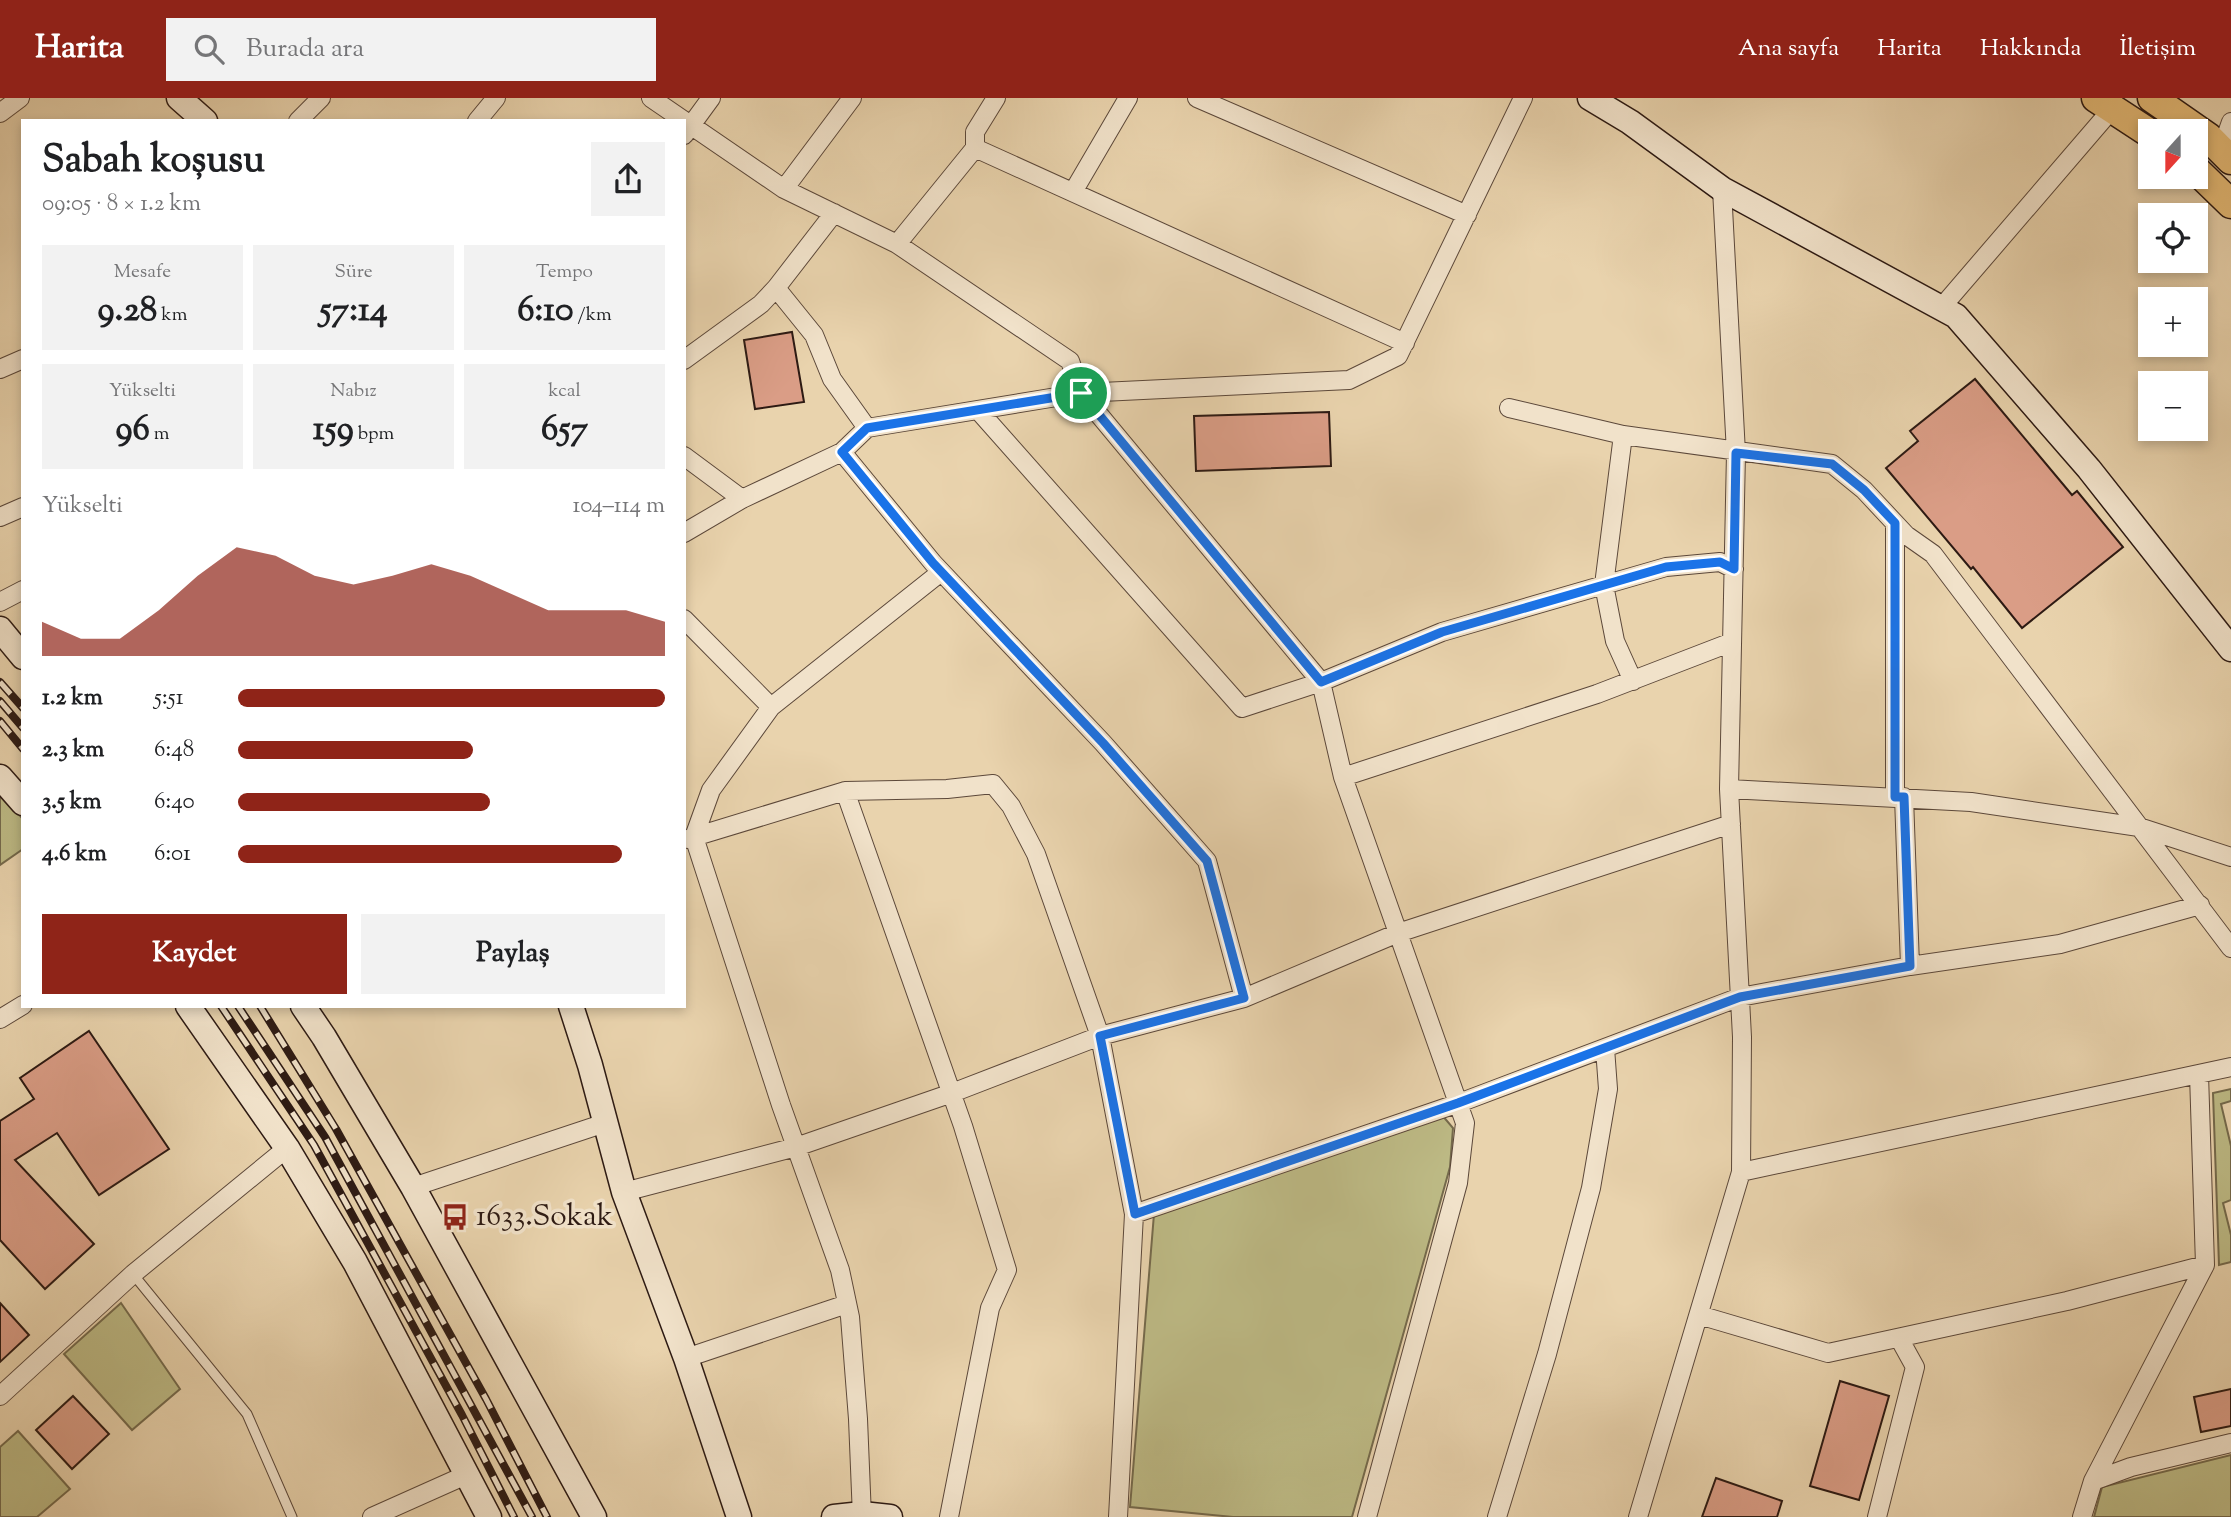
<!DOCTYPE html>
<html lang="tr">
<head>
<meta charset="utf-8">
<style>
	:root { --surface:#fff; --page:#f2f2f2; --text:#202124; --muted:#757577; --accent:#8f2418 }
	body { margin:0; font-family:"Sorts Mill Goudy",serif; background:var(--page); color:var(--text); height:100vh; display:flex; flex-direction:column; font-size:26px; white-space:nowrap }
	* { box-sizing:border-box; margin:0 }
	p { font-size:23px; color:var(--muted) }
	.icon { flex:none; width:38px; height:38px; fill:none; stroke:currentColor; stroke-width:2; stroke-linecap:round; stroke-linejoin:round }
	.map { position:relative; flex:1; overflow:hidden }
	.panel { position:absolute; left:21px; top:21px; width:665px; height:889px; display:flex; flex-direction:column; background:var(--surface); border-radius:0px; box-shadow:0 4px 10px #0003 }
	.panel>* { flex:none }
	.needle { width:46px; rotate:201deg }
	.fabs { position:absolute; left:2138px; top:21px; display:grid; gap:14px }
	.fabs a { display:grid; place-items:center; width:70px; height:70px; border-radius:0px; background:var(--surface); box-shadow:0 4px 10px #0003; font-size:35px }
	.pin { position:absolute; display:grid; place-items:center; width:60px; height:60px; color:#fff; margin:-30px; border:4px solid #fff; border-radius:50%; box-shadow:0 2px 7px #0007 }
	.round { display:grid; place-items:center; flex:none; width:74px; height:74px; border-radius:0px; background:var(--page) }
	.summary { display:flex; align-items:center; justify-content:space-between; height:119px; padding:0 21px }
	h1 { font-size:38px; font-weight:700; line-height:52px }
	.figures { display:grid; grid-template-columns:repeat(3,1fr); gap:10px; height:119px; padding:7px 21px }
	.figures div { display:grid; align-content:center; border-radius:0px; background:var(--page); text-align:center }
	.figures b { font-size:35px; font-weight:700 }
	.figures small { font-size:19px; font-weight:400 }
	.figures p { font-size:19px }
	.chart { height:196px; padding:14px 21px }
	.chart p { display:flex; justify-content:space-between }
	.chart svg { width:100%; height:126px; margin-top:7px; fill:var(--accent); opacity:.7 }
	.button { display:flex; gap:14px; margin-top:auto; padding:14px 21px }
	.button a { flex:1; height:80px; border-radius:0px; background:var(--accent); color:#fff; font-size:28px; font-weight:700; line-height:80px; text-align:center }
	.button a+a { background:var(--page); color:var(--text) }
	ul { padding:0 21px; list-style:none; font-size:23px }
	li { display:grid; grid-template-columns:112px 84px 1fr; align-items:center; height:52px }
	li i { height:18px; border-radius:9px; background:var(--accent) }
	header { display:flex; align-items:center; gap:42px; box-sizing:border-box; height:98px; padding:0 35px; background:var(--accent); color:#fff }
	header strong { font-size:33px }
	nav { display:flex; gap:38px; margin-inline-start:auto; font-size:24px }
	.search { width:490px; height:63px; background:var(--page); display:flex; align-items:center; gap:18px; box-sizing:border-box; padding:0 24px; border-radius:0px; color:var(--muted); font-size:26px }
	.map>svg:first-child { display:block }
	.green { fill:#bdba85; stroke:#756a4c; stroke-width:2 }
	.building { fill:#da9d86; stroke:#2d1a13; stroke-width:2 }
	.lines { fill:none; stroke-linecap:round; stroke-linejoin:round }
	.lane-casing { stroke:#5c483a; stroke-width:11 }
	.street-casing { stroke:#5c483a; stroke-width:20 }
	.secondary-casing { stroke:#2d1a13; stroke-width:27 }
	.primary-casing { stroke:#2d1a13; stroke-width:31 }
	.lane { stroke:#f1e2ca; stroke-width:9 }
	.street { stroke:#f1e2ca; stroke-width:18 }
	.secondary { stroke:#f1e2ca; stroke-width:24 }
	.primary { stroke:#e4ba76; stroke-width:28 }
	.rail-casing { stroke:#2d1a13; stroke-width:8 }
	.rail { stroke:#f1e2ca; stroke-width:5; stroke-dasharray:16; stroke-linecap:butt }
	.route-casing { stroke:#fff; stroke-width:14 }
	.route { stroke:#1a73e8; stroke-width:9 }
	.labels { text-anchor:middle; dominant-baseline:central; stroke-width:7; stroke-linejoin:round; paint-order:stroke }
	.poi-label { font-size:30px; fill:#2d1a13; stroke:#f1e2ca; text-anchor:start }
</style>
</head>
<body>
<header>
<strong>Harita</strong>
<div class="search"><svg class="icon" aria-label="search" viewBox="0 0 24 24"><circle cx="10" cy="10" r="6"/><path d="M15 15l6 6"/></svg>Burada ara</div>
<nav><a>Ana sayfa</a><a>Harita</a><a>Hakkında</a><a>İletişim</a></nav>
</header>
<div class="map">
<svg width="2231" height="1419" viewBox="0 0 2231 1419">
	<rect width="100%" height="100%" fill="#e9d3ad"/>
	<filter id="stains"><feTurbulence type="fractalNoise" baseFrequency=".00286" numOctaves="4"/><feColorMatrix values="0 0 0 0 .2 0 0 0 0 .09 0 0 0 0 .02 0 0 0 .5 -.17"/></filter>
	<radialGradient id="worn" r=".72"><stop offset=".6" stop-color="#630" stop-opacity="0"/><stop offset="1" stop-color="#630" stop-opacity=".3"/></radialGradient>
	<path class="green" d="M0,696L23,721V751L0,767Z
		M2231,991V1003L2221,1006L2231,1048V1102L2223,1105L2231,1137V1164L2219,1167L2213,995Z
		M1442,1017L1453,1030L1450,1069L1352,1419H1233L1130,1409L1154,1116Z
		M121,1205L180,1291L132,1332L64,1256Z
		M18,1333L70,1391L37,1419H0V1349Z
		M2231,1357V1419H2094L2102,1389Z"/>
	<path class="building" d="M792,234L804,304L755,311L744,242Z
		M1975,281L2072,397L2077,393L2123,449L2022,530L1973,469L1971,471L1886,370L1918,343L1910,333Z
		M1329,314L1331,368L1196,373L1194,318Z
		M89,933L169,1051L99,1097L57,1035L15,1062L94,1146L45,1191L0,1142V1023L34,1001L20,980Z
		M0,1205L29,1237L0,1264Z
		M1840,1283L1889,1298L1859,1402L1810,1388Z
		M2231,1291V1328L2201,1334L2194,1299Z
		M73,1298L109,1336L72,1371L36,1332Z
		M1716,1380L1782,1403L1777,1419H1702Z"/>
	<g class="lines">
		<defs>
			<path id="lane" d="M133,1176L247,1316L292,1419"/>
			<path id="street" d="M651,0L784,91L897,146L1070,263L1081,295L1321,584L1343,679L1465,1025L1458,1085L1367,1419
				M1197,0L1467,117
				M0,15L20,0
				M298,23L321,0
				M477,23L496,0
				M684,37L711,0
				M975,50L1405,245
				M2221,52L2231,24
				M784,91L852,0
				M1073,94L1128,0
				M897,146L975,50V34L996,0
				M776,190L814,237L832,281L867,330
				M1941,210L2112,11L2113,3
				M684,262L761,206L776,190L834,115
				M0,271L23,261
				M1509,310L1623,337L1832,366L1864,392L1906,437L1933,456L2231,850
				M978,312L1242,610L1321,584L1442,534L1666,469L1720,464L1734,471
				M1623,337L1604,487L1615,543L1633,583
				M842,354L933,465L1103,645L1207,763L1244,900
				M684,358L742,401
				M0,419L23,409
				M1895,425V699
				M684,435L742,401L842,354L867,330L1081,295L1349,282L1398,258L1523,0
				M0,504L23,492
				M684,521L771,609
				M1343,679L1597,596L1732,544
				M1729,691L1971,704L2139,729L2231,759
				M845,693L963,1028L1007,1172L990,1210L949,1419
				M688,741L694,739L711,692L771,609L941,474
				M1910,868L2060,846L2200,807
				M0,921L23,907
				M1741,1074L2231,969
				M413,1089L605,1025
				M624,1094L796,1049L952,995L1100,938L1244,900L1398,835L1731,726
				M1134,1116L1459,1005L1740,899L1910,868L1904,699
				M1699,1217L1828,1255L2067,1203L2205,1167
				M686,1260L847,1206
				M0,1298L133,1176L287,1050
				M2093,1383L2131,1369L2231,1345
				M372,1419L466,1377
				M862,1419L858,1321L850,1219L840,1172L781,1007L694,739L845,693L947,691L993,686L1011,708L1036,756L1100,938L1134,1116L1118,1419
				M1497,1419L1547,1256L1591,1090L1608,991L1605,950
				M1638,1419L1741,1074L1742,939L1729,691L1736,355L1722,91
				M1877,1419L1915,1269L1899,1240
				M2082,1419L2093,1383L2205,1167L2199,976"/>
			<path id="secondary" d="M179,0L205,23
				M1590,0L1630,24L1722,91L1956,218L2089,371L2231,551
				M0,531L23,559
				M0,679L23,705
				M188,908L287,1050L355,1164L489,1419
				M303,908L324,939L413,1089L594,1419
				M571,908L590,967L624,1094L686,1260L739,1419
				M834,1419L862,1416L890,1419"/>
			<path id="primary" d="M2096,0L2151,36
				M2152,0L2208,39L2231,62
				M2196,72L2231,106"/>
		</defs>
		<use href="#lane" class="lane-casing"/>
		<use href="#street" class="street-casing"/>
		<use href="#secondary" class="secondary-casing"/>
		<use href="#primary" class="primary-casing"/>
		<use href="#lane" class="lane"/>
		<use href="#street" class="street"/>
		<use href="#secondary" class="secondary"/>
		<use href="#primary" class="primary"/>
		<defs>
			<path id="rail" d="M0,584L23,610
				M0,603L23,630
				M0,623L23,651
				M221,908L314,1047L462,1317L514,1419
				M238,908L325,1039L532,1419
				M260,908L336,1031L486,1301L547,1419"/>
		</defs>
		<use href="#rail" class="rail-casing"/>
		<use href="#rail" class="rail"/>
	</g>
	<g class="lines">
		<defs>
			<path id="route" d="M1081,295L1321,584L1442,534L1666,469L1720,464L1734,471L1736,355L1832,366L1864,392L1895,425V699H1904L1910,868L1740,899L1458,1005L1135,1116L1100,938L1244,900L1207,763L1103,645L933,465L842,354L867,330Z"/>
		</defs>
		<use href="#route" class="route-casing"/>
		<use href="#route" class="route"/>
	</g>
	<defs>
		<symbol id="bus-bare" viewBox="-9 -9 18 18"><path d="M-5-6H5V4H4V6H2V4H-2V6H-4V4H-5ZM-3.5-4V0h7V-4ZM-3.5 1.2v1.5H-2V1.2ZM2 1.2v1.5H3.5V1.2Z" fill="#8f2418" stroke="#f1e2ca" stroke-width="2.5" paint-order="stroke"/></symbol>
	</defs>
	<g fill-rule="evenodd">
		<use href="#bus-bare" x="436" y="1100" width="38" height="38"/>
	</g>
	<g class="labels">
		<g class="poi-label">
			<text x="476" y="1119">1633.Sokak</text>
		</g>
	</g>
	<rect width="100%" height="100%" filter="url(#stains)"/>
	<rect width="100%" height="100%" fill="url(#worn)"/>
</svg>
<div class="fabs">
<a><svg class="needle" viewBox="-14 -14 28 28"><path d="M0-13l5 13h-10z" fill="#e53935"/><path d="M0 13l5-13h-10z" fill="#757577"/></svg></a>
<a><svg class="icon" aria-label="locate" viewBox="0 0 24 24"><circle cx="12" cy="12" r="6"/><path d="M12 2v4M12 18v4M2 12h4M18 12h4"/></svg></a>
<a>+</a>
<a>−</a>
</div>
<div class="pin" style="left:1081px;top:295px;background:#1e9e55"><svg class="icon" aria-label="arrive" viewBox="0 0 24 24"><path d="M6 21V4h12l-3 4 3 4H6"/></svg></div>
<section class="panel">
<div class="summary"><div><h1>Sabah koşusu</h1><p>09:05 · 8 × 1.2 km</p></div><a class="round"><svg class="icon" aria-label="share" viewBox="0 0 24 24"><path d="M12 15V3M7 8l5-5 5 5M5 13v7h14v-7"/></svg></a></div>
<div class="figures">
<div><p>Mesafe</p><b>9.28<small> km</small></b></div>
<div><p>Süre</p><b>57:14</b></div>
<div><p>Tempo</p><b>6:10<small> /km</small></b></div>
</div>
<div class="figures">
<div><p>Yükselti</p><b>96<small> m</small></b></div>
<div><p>Nabız</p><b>159<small> bpm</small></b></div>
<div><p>kcal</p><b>657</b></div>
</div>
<div class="chart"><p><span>Yükselti</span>104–114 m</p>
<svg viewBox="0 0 160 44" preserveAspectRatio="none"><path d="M0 44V32L10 38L20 38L30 28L40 16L50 6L60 9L70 16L80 19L90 16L100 12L110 16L120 22L130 28L140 28L150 28L160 32V44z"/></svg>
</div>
<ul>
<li><b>1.2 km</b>5:51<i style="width:100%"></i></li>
<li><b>2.3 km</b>6:48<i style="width:55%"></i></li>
<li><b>3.5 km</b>6:40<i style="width:59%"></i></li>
<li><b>4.6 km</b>6:01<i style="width:90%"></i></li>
</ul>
<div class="button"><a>Kaydet</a><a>Paylaş</a></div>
</section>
</div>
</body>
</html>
